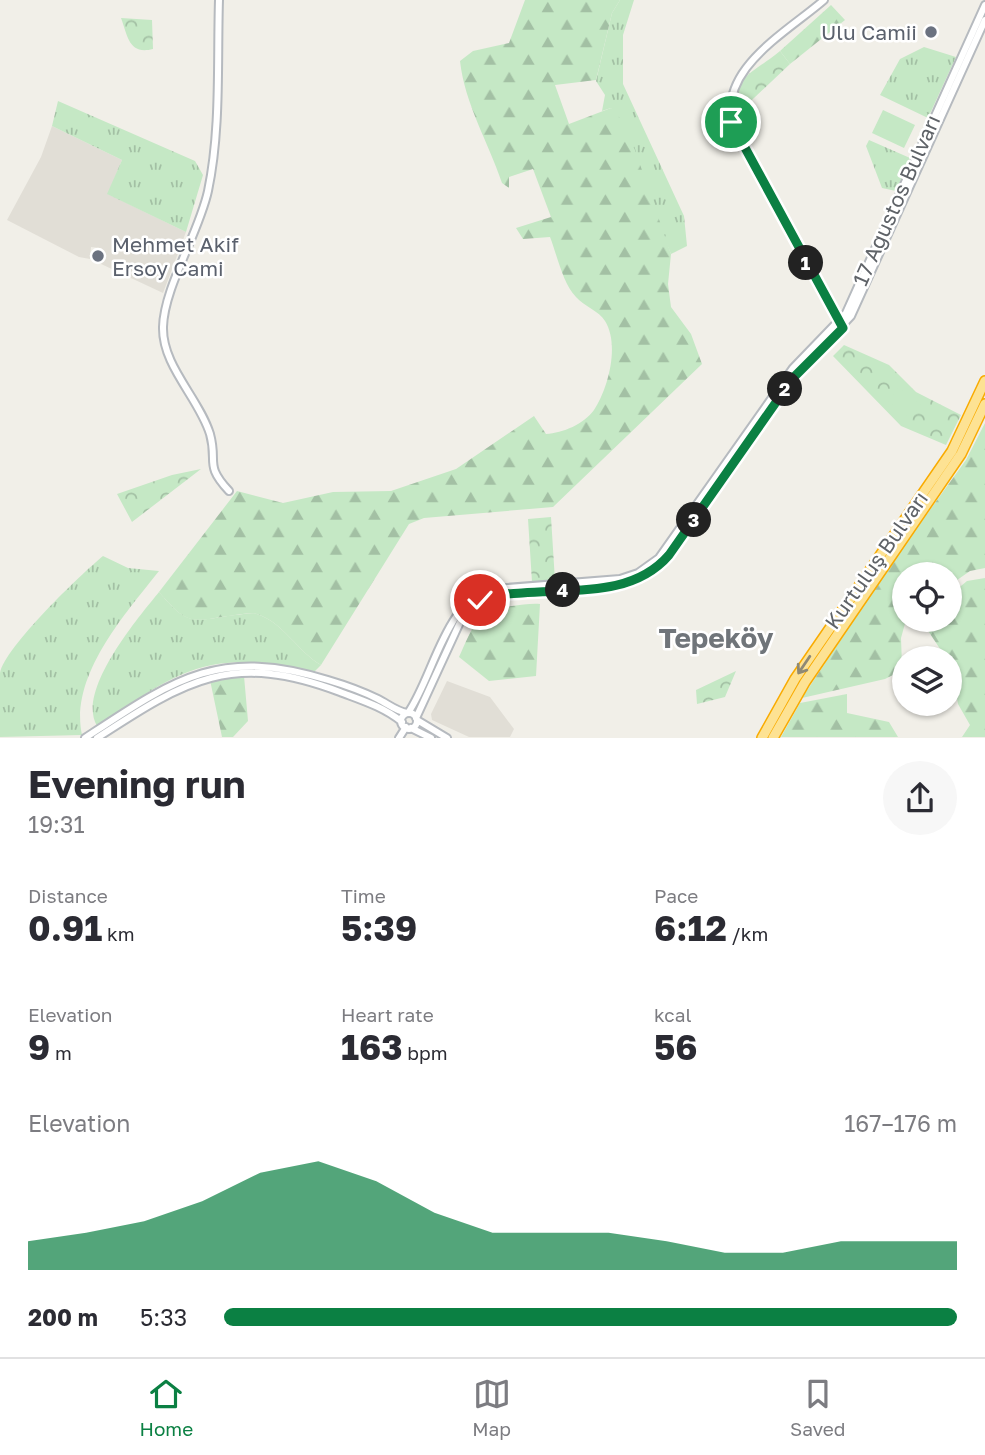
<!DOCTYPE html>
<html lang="en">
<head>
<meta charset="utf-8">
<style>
	:root { --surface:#fff; --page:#f7f7f7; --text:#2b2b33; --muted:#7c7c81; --line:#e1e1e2; --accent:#0b8043 }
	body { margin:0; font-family:"Golos Text",sans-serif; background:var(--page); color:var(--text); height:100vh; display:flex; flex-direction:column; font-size:26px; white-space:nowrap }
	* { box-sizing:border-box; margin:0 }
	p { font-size:23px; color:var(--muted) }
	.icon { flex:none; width:38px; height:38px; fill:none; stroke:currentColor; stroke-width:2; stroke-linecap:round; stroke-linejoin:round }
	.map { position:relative; height:738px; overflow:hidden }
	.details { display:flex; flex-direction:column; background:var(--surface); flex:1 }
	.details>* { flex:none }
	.buttons { position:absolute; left:892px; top:562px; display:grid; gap:14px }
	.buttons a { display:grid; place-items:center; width:70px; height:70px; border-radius:50%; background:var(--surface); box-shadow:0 2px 5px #0004; font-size:35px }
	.pin { position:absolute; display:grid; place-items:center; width:60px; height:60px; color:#fff; margin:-30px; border:4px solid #fff; border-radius:50%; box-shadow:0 2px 7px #0007 }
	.km { position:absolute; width:35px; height:35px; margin:-18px; border-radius:50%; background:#222; color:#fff; font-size:19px; line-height:35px; text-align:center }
	.round { display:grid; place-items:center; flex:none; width:74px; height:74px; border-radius:37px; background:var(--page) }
	.head { display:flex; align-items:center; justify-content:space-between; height:119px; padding:0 28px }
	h1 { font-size:38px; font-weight:700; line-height:52px }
	.stats { display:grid; grid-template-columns:repeat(3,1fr); gap:10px; height:119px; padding:7px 28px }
	.stats div { display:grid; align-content:center }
	.stats b { font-size:35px; font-weight:700 }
	.stats small { font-size:19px; font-weight:400 }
	.stats p { font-size:19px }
	.chart { height:196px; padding:14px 28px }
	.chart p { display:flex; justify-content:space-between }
	.chart svg { width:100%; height:126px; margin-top:7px; fill:var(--accent); opacity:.7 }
	ul { padding:0 28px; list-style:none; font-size:23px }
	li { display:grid; grid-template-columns:112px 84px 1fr; align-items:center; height:52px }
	li i { height:18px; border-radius:9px; background:var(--accent) }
	.menu { display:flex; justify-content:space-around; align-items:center; height:98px; border-top:2px solid var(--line); background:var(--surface); font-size:19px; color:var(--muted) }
	.menu a { display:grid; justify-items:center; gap:4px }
	.menu .selected { color:var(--accent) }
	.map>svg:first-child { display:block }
	.education { fill:#e1ded6 }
	.grass { fill:url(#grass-tufts) }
	.forest { fill:url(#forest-firs) }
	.park { fill:url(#park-crowns) }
	.garden { fill:#c5e8c5 }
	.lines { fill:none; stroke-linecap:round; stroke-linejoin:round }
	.secondary-casing { stroke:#b6babf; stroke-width:10 }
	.highway-casing { stroke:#f9ab00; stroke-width:12 }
	.secondary { stroke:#fff; stroke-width:6 }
	.highway { stroke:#fde293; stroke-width:9 }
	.oneway { stroke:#8e8975 }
	.route-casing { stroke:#fff; stroke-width:14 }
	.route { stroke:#0b8043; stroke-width:9 }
	.worship-dot { fill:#6b7280; stroke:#fff; stroke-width:2.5 }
	.labels { text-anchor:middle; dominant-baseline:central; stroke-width:5; stroke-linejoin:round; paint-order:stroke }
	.worship-label { font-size:21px; fill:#5b616d; stroke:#fff; text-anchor:end }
	.street-label { font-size:21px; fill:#5f6368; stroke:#fff }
	.district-label { font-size:28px; font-weight:bold; fill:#70757a; stroke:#fff }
</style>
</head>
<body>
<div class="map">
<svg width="985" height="738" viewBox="0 0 985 738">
	<defs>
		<pattern id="grass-tufts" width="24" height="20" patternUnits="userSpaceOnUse" patternTransform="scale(1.75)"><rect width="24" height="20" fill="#c5e8c5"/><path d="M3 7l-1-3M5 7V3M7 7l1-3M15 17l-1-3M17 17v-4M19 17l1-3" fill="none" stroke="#a3c0a4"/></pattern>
		<pattern id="forest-firs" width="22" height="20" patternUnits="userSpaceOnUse" patternTransform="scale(1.75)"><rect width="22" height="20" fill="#c5e8c5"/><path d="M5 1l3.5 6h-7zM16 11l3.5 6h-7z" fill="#a3c0a4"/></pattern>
		<pattern id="park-crowns" width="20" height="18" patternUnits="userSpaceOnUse" patternTransform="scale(1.75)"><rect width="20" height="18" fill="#c5e8c5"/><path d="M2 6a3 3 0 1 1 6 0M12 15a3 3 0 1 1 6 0" fill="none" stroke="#a3c0a4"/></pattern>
	</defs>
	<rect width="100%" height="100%" fill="#f1efe8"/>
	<path class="education" d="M52,126L122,160L108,194L186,232L163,293L99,263L104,261L105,253L99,252L100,248L91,247L90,259L79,257L7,220L41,157Z
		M447,681L490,697L514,729L510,737H469L432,720L431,714Z"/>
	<path class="grass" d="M620,0H634L623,35V84L684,216L687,246L671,254L611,108L602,111L605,95L596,81L612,13Z
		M924,47L956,57L928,118L880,95L900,59Z
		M58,101L195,161L203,175L186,232L107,194L122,160L52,126Z
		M869,140L910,158L896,191L882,188L866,146Z
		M103,556L128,568L159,571C126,613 69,676 82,735L0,737C0,717 0,692 0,673C5,647 81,574 103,556Z
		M159,592C189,627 191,621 235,615C242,615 250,612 257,614C284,623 297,651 321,665L314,672C281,666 246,658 212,665C170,673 131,704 97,726C76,691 138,618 159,592Z"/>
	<path class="forest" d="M525,0H620L612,13L596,80L555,85L569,124L611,108L620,118L635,150L671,254L668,284L671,307L691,334L702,364L553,507L424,518L409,524L321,665C297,651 284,623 257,614C250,612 242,614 235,615C191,621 190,628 159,592L237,491L283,503L333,492L391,491L456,469L534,416L546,434C563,433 584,424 594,410C608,389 620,345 605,321C599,311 584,306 576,297C563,284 557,255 550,237L523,239L516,228L551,217L533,169L509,177V188L502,183C488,141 465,105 460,61L473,51L509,43Z
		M831,5L845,20L790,64L780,51Z
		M985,423V568L970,571L950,585V574H905L906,620L901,638L902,665L897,673L885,679L802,698L893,561L966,460Z
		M985,578V737H962L970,725L958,704L950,658H946L921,620H950V595L967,581Z
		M540,604L536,676L489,681L459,657C473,627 476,610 512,606C521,605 532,603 540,604Z
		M244,676L248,721L233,737H222L210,680Z
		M847,694V713L889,722L898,737H781L800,703Z"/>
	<path class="park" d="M121,18L152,20L153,49C129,55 128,37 121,18Z
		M780,51L790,64L734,117C737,71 750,76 780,51Z
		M844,345L889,365L916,392L961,415L946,445L901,426L833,356Z
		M201,469L132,522L117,494L172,475Z
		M551,517L555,581L532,582L528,519Z
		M736,671L725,697L697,704L696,690Z"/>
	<path class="garden" d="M883,110L915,125L904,148L872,133Z
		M898,388L921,404L911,418L888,402Z"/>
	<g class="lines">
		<defs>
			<path id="secondary" d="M219,0C217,63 221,129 208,191C199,233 164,287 163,327C162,366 199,398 210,434C218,463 204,464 229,491
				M824,0C786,33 712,72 735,132L841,325
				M408,713C434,676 445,599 494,589L620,579L638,573L659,558L793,368L846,313L985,5
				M401 721a8 8 0 1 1 16 0a8 8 0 1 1-16 0Z
				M416,718L462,618L475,603L495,595C550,590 630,600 669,555L793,378L851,316L985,20
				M417,720L447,738
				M411,728L431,738
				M85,738C173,680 219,646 328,680C345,685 362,691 378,699C388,704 396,711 407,713
				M97,738C186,680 232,651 340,692C361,700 384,707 402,722
				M399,738L406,727"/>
			<path id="highway" d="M762,738L795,679L952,451L985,381
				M773,738L805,682L961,454L985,404"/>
		</defs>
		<use href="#secondary" class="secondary-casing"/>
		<use href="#highway" class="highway-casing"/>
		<use href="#secondary" class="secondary"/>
		<use href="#highway" class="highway"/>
	</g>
	<defs><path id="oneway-shaft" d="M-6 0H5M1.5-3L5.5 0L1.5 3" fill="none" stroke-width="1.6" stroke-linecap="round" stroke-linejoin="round" transform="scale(1.75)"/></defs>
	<use class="oneway" href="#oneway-shaft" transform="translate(804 665) rotate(124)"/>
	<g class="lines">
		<defs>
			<path id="route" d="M480,600C494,593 508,594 522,593C572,589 633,597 669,555L793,378L843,328L731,122"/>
		</defs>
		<use href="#route" class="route-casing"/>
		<use href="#route" class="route"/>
	</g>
	<g class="worship-dot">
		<circle cx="931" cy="32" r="7"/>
		<circle cx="98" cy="256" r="7"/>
	</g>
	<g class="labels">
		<g class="worship-label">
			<text x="917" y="32">Ulu Camii</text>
			<text x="112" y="244" text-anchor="start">Mehmet Akif<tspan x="112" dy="24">Ersoy Cami</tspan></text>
		</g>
		<g class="street-label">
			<text transform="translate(896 200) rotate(-66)">17 Ağustos Bulvarı</text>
			<text transform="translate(876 560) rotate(-55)">Kurtuluş Bulvarı</text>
		</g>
		<g class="district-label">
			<text x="716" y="637">Tepeköy</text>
		</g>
	</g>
</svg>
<div class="buttons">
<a><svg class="icon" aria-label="locate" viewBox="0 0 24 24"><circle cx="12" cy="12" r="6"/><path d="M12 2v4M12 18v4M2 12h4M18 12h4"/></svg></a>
<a><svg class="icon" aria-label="layers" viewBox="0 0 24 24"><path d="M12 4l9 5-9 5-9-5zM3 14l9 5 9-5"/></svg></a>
</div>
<div class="pin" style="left:731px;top:122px;background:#1e9e55"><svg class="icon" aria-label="arrive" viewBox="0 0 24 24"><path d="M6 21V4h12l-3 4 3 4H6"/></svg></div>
<div class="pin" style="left:480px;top:600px;background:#d93025"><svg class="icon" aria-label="check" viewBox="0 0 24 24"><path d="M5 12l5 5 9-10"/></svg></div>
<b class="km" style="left:806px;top:263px">1</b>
<b class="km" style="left:785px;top:389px">2</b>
<b class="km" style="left:694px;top:520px">3</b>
<b class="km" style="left:563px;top:590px">4</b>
</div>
<section class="details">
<div class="head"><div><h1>Evening run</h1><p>19:31</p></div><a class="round"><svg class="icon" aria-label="share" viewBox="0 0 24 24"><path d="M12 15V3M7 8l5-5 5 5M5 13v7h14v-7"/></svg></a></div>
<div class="stats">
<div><p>Distance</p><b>0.91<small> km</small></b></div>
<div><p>Time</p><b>5:39</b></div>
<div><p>Pace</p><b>6:12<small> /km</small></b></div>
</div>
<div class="stats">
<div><p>Elevation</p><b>9<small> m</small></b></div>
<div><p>Heart rate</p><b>163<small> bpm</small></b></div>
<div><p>kcal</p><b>56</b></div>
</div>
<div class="chart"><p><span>Elevation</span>167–176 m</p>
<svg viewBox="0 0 160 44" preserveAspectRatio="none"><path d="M0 44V34L10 31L20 27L30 20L40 10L50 6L60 13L70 24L80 31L90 31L100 31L110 34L120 38L130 38L140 34L150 34L160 34V44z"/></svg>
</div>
<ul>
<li><b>200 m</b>5:33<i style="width:100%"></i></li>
</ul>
</section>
<nav class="menu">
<a class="selected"><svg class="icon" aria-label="home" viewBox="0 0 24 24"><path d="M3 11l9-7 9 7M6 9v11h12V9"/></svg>Home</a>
<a><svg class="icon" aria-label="map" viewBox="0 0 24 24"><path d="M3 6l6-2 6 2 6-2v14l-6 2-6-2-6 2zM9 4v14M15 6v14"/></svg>Map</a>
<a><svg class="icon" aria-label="saved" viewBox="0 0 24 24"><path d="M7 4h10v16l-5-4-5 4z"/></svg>Saved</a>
</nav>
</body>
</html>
